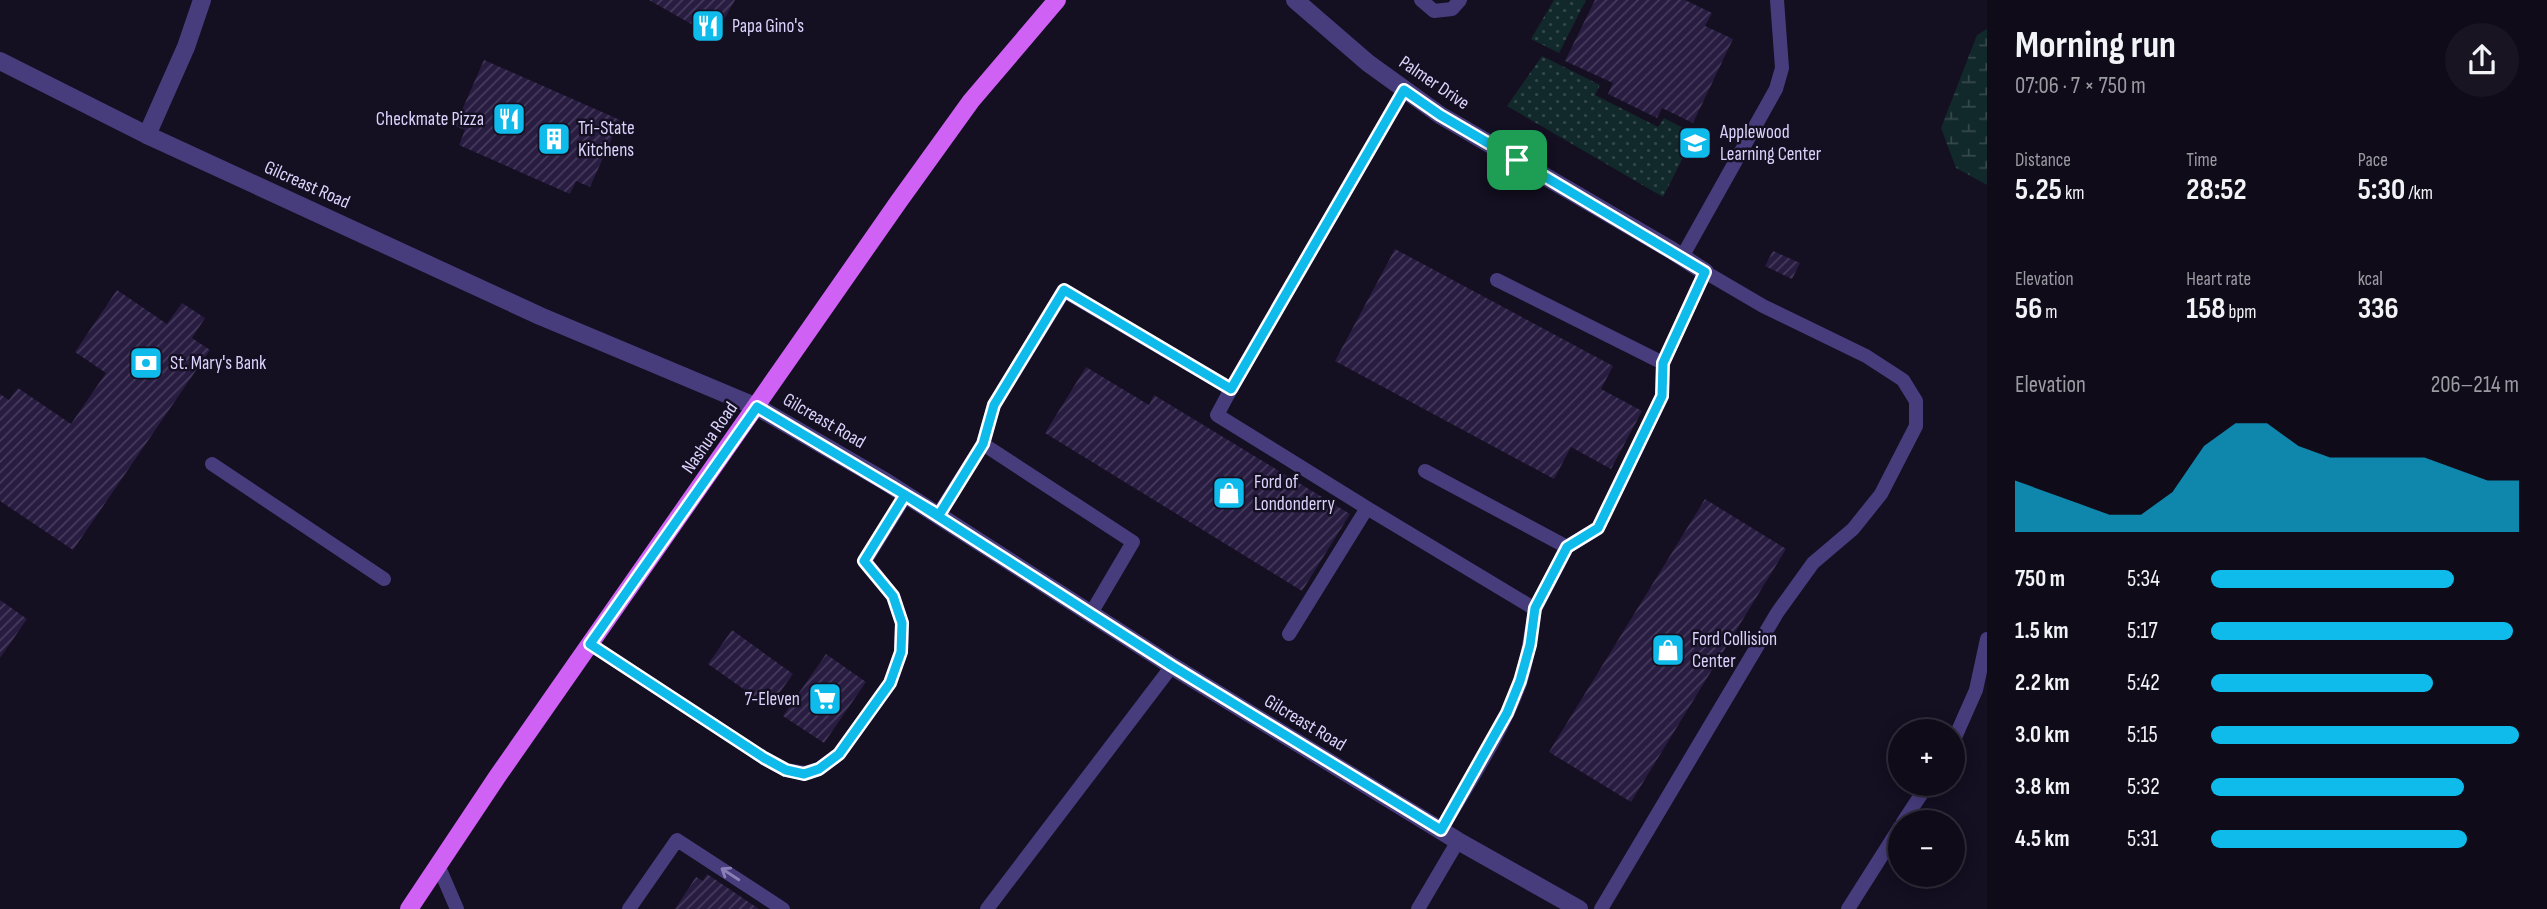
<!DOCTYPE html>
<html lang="en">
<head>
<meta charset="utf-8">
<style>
	:root { --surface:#0f0b19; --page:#181422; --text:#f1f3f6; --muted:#9b9ba2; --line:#2f2b38; --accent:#0fbbeb }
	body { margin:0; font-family:"Sofia Sans Condensed",sans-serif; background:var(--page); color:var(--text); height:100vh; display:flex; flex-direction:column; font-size:26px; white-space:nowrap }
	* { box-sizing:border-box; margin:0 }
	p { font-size:23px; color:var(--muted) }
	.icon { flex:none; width:38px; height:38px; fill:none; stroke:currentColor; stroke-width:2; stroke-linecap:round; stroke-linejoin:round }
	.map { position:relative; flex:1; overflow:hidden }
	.details { display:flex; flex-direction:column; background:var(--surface); width:560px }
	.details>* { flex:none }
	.buttons { position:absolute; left:1888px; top:719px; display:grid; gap:14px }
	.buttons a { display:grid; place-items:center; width:77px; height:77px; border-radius:50%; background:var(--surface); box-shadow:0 4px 18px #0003,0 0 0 2px var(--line); font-size:35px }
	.pin { position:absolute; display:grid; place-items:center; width:60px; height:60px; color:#fff; margin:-30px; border-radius:14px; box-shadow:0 4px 10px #0006 }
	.round { display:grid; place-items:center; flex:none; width:74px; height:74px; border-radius:37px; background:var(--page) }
	.head { display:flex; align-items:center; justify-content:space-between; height:119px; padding:0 28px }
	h1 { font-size:38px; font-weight:700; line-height:52px }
	.metrics { display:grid; grid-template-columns:repeat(3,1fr); gap:10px; height:119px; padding:7px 28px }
	.metrics div { display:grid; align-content:center }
	.metrics b { font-size:30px; font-weight:700 }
	.metrics small { font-size:19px; font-weight:400 }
	.metrics p { font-size:19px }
	.chart { height:196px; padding:14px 28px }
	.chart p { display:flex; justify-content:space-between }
	.chart svg { width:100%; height:126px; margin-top:7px; fill:var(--accent); opacity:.7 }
	ul { padding:0 28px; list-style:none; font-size:23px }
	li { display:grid; grid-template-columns:112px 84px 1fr; align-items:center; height:52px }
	li i { height:18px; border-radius:9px; background:var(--accent) }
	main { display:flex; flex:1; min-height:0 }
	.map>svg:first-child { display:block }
	.wetland { fill:url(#wetland-marsh) }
	.park { fill:url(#park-dots) }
	.building { fill:url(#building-hatch) }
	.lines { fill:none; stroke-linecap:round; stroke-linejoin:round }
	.service { stroke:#473d7d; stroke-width:14 }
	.minor { stroke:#473d7d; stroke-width:18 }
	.tertiary { stroke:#473d7d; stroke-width:18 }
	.primary { stroke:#cf61f5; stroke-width:18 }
	.oneway { stroke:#8a80b6 }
	.route-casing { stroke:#fff; stroke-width:14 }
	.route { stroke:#0fbbeb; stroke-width:9 }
	.labels { text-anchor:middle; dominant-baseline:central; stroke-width:5; stroke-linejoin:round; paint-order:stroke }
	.poi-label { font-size:19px; fill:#dcd2fc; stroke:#140f21; text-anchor:start }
	.street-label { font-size:19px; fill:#dcd2fc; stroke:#140f21 }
</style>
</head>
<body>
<main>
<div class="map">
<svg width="1987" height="909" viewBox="0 0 1987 909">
	<defs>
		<pattern id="wetland-marsh" width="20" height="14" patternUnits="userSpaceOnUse" patternTransform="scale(1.75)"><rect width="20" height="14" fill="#12292b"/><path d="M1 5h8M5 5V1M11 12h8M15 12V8" fill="none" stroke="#34474b"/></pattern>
		<pattern id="park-dots" width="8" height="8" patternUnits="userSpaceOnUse" patternTransform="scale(1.75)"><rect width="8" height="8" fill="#12292b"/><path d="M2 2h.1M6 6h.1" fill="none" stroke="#34474b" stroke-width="1.8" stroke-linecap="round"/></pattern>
		<pattern id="building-hatch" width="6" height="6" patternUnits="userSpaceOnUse" patternTransform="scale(1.75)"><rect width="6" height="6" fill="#281c41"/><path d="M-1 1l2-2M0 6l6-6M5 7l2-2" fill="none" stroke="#473c5d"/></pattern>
	</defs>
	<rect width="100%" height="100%" fill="#140f21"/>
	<path class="wetland" d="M1987,29V185L1956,168L1941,128L1977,35Z"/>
	<path class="park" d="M1554,0H1586L1559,53L1531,39Z
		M1542,56L1600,85L1595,95L1658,127L1664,118L1695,134L1663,197L1507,106Z"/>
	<path class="building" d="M649,0H735L714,37Z
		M1595,0H1685L1712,13L1705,26L1733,39L1693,123L1662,108L1657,118L1608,94L1613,83L1565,61Z
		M484,60L620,120L590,187L576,181L570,194L459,145L465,130L455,126Z
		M1395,249L1613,366L1601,389L1642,411L1611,469L1571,447L1554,479L1335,361Z
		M1773,251L1800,263L1792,279L1765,266Z
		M117,290L167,324L182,303L205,318L192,338L210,350L73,550L0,501V394L9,400L18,388L71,424L106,373L75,352Z
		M1086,367L1149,405L1154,395L1350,514L1302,591L1045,433Z
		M1705,499L1786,549L1631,802L1549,752Z
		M0,600L27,619L0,658Z
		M732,630L793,674L769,707L708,664Z
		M826,654L866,682L824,743L783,716Z
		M707,874L759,909H675L696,877L703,881Z"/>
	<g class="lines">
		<path class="service" d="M1421,0L1434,11L1452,9L1460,0
			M1682,257L1776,89L1782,68L1777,0
			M1497,280L1663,363
			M1231,389L1217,415L1367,508L1289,634
			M983,444L1133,542L1090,615
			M212,464L384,579
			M1425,471L1567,547
			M1367,508L1535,609L1567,547L1598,528L1662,396L1663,363L1705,272L1763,306L1866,356L1903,380L1916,401V426L1881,494L1853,529L1813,563L1777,613L1601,909
			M938,515L983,444L994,405L1064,291L1231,389L1404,90
			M590,644L764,758L786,770L804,773L819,769L839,754L890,683L901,652L902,623L893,596L865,561L906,495
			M1953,742L1976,690L1987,639
			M1903,822L1928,784
			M1441,830C1469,782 1501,735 1520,683C1528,659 1531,633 1535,609
			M438,865L457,909
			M629,909L677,840L783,909
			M987,909L1172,666
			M1418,909L1458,841
			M1848,909L1900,827"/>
		<path class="minor" d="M1295,0L1368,63L1440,115L1671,250L1705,272
			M147,135L186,47L202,0"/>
		<path class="tertiary" d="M0,61L147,135L540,316L757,407L886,482L1172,666L1458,841L1579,909"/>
		<path class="primary" d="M409,909L497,777L899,201L971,101L1057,0"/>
	</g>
	<defs><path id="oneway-shaft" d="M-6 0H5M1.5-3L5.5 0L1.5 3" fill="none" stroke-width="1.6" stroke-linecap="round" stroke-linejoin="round" transform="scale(1.75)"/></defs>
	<use class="oneway" href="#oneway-shaft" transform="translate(730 874) rotate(-147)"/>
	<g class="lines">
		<defs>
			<path id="route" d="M1517,160L1440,115L1404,90L1231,389L1064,290L994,405L983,444L939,515L757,407L590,644L764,758L786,770L804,774L819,769L839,754L890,683L901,652L902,623L893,596L864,561L905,495L1172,666L1441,830L1507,713L1520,681L1530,645L1535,608L1567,547L1598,528L1662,396L1663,363L1705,272L1517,160"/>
		</defs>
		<use href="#route" class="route-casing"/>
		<use href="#route" class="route"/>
	</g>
	<defs>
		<symbol id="restaurant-square" viewBox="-11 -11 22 22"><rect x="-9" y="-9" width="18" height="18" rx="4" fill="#0fbbeb" stroke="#140f21"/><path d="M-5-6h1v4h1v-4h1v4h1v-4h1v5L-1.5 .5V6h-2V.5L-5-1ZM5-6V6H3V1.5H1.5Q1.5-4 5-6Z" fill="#fff"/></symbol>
		<symbol id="building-square" viewBox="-11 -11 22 22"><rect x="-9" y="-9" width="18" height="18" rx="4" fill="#0fbbeb" stroke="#140f21"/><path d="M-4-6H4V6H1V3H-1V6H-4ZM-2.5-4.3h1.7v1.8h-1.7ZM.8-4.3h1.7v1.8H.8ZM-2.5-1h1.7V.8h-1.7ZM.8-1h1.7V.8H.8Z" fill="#fff"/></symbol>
		<symbol id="school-square" viewBox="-11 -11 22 22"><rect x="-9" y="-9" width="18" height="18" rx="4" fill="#0fbbeb" stroke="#140f21"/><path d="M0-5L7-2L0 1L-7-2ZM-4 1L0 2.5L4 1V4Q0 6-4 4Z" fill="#fff"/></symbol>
		<symbol id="bank-square" viewBox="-11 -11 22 22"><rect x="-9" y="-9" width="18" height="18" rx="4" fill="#0fbbeb" stroke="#140f21"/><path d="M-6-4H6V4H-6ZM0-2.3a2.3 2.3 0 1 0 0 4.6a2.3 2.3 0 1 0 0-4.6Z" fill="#fff"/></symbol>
		<symbol id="shop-square" viewBox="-11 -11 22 22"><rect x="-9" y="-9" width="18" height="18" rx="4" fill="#0fbbeb" stroke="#140f21"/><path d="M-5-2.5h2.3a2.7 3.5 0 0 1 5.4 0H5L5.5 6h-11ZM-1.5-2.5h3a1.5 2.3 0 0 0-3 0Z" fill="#fff"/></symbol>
		<symbol id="supermarket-square" viewBox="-11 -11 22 22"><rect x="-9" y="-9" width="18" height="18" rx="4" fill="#0fbbeb" stroke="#140f21"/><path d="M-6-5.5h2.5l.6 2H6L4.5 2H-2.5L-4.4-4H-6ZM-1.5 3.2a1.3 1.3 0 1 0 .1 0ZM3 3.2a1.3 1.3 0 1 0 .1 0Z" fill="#fff"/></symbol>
	</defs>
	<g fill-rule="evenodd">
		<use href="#restaurant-square" x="689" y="7" width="38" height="38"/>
		<use href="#restaurant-square" x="490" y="100" width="38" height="38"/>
		<use href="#building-square" x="535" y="120" width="38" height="38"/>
		<use href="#school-square" x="1676" y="124" width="38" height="38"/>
		<use href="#bank-square" x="127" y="344" width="38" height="38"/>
		<use href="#shop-square" x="1210" y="474" width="38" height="38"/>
		<use href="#shop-square" x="1649" y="631" width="38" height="38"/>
		<use href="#supermarket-square" x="806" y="680" width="38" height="38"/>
	</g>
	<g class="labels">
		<g class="poi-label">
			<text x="732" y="26">Papa Gino's</text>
			<text x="484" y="119" text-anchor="end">Checkmate Pizza</text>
			<text x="578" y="128">Tri-State<tspan x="578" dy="22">Kitchens</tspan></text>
			<text x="1720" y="132">Applewood<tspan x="1720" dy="22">Learning Center</tspan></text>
			<text x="170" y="363">St. Mary's Bank</text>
			<text x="1254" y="482">Ford of<tspan x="1254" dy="22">Londonderry</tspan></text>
			<text x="1692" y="639">Ford Collision<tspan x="1692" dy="22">Center</tspan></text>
			<text x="800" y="699" text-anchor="end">7-Eleven</text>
		</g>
		<g class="street-label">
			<text transform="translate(1434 83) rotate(34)">Palmer Drive</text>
			<text transform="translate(307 185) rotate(24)">Gilcreast Road</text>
			<text transform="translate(824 421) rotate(30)">Gilcreast Road</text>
			<text transform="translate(710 438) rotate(-55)">Nashua Road</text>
			<text transform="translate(1305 723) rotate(31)">Gilcreast Road</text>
		</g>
	</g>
</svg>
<div class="buttons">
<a>+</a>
<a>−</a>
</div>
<div class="pin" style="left:1517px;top:160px;background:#1e9e55"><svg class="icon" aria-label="arrive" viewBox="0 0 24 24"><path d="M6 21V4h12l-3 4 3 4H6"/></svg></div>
</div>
<section class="details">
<div class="head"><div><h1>Morning run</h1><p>07:06 · 7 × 750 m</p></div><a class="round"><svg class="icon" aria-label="share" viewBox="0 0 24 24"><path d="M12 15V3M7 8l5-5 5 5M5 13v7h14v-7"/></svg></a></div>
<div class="metrics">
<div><p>Distance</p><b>5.25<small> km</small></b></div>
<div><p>Time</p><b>28:52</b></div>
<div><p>Pace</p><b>5:30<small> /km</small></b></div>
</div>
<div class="metrics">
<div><p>Elevation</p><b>56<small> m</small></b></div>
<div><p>Heart rate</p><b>158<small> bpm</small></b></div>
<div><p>kcal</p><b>336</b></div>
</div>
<div class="chart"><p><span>Elevation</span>206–214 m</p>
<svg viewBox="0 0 160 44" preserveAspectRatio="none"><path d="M0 44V26L10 30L20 34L30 38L40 38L50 30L60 14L70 6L80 6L90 14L100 18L110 18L120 18L130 18L140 22L150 26L160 26V44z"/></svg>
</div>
<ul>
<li><b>750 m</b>5:34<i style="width:79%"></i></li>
<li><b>1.5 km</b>5:17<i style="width:98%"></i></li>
<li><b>2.2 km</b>5:42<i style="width:72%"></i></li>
<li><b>3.0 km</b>5:15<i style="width:100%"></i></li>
<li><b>3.8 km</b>5:32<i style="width:82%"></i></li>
<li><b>4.5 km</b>5:31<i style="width:83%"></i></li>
</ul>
</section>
</main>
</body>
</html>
